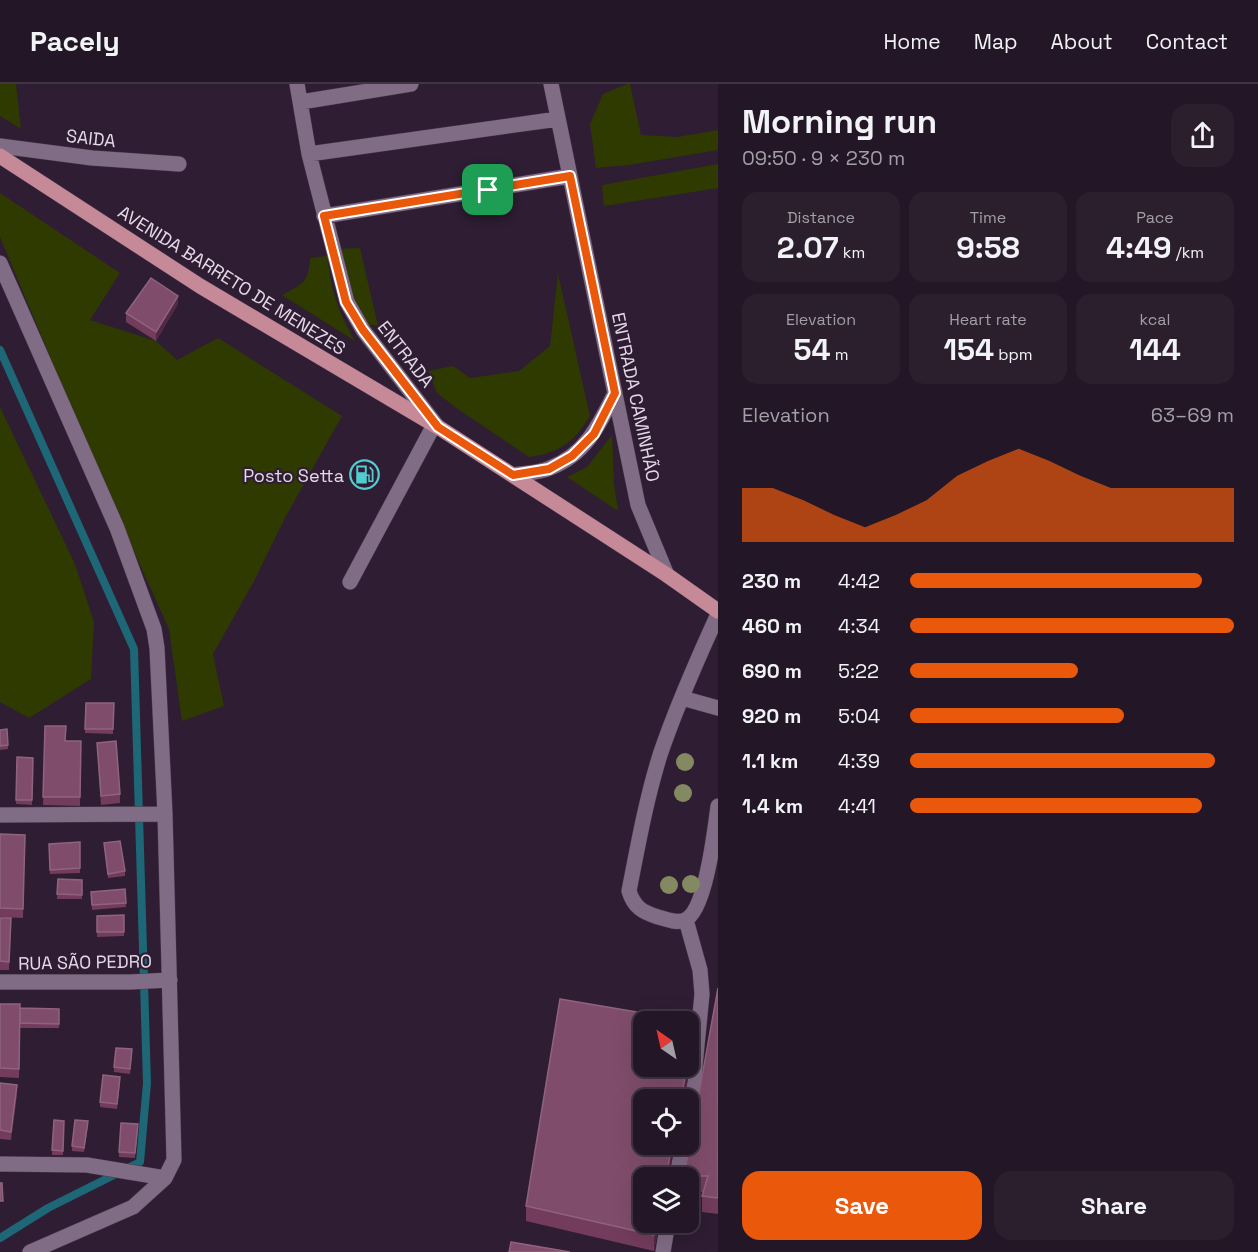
<!DOCTYPE html>
<html lang="en">
<head>
<meta charset="utf-8">
<style>
	:root { --surface:#231626; --page:#2b1f2e; --text:#f1f3f6; --muted:#a39fa7; --line:#403543; --accent:#ea580c }
	body { margin:0; font-family:"Space Grotesk",sans-serif; background:var(--page); color:var(--text); height:100vh; display:flex; flex-direction:column; font-size:22px; white-space:nowrap }
	* { box-sizing:border-box; margin:0 }
	p { font-size:20px; color:var(--muted) }
	.icon { flex:none; width:33px; height:33px; fill:none; stroke:currentColor; stroke-width:2; stroke-linecap:round; stroke-linejoin:round }
	.map { position:relative; flex:1; overflow:hidden }
	.details { display:flex; flex-direction:column; background:var(--surface); width:540px }
	.details>* { flex:none }
	.needle { width:39px; rotate:326deg }
	.tools { position:absolute; left:633px; top:927px; display:grid; gap:12px }
	.tools a { display:grid; place-items:center; width:66px; height:66px; border-radius:12px; background:var(--surface); box-shadow:0 6px 24px #0002,0 0 0 2px var(--line); font-size:30px }
	.pin { position:absolute; display:grid; place-items:center; width:51px; height:51px; color:#fff; margin:-26px; border-radius:12px; box-shadow:0 3px 9px #0006 }
	.round { display:grid; place-items:center; flex:none; width:63px; height:63px; border-radius:18px; background:var(--page) }
	.head { display:flex; align-items:center; justify-content:space-between; height:102px; padding:0 24px }
	h1 { font-size:33px; font-weight:600; line-height:45px }
	.metrics { display:grid; grid-template-columns:repeat(3,1fr); gap:9px; height:102px; padding:6px 24px }
	.metrics div { display:grid; align-content:center; border-radius:15px; background:var(--page); text-align:center }
	.metrics b { font-size:30px; font-weight:600 }
	.metrics small { font-size:16px; font-weight:400 }
	.metrics p { font-size:16px }
	.chart { height:168px; padding:12px 24px }
	.chart p { display:flex; justify-content:space-between }
	.chart svg { width:100%; height:108px; margin-top:6px; fill:var(--accent); opacity:.7 }
	.action { display:flex; gap:12px; margin-top:auto; padding:12px 24px }
	.action a { flex:1; height:69px; border-radius:18px; background:var(--accent); color:#fff; font-size:24px; font-weight:600; line-height:69px; text-align:center }
	.action a+a { background:var(--page); color:var(--text) }
	ul { padding:0 24px; list-style:none; font-size:20px }
	li { display:grid; grid-template-columns:96px 72px 1fr; align-items:center; height:45px }
	li i { height:15px; border-radius:8px; background:var(--accent) }
	header { display:flex; align-items:center; gap:36px; box-sizing:border-box; height:84px; padding:0 30px; background:var(--surface); border-bottom:2px solid var(--line) }
	header strong { font-size:28px }
	nav { display:flex; gap:33px; margin-inline-start:auto; font-size:21px }
	main { display:flex; flex:1; min-height:0 }
	.map>svg:first-child { display:block }
	.green { fill:#2e3a00 }
	.lines { fill:none; stroke-linecap:round; stroke-linejoin:round }
	.stream { stroke:#1d6776; stroke-width:8 }
	.minor-casing { stroke:#48394b; stroke-width:16 }
	.major-casing { stroke:#48394b; stroke-width:16 }
	.minor { stroke:#816c86; stroke-width:15 }
	.major { stroke:#c68997; stroke-width:15 }
	.tree { fill:#838960 }
	.wall { fill:#733c5c }
	.shaded-wall { fill:#522845 }
	.building { fill:#7f4d6b; stroke:#8f637e; stroke-width:1.5 }
	.route-casing { stroke:#fff; stroke-width:12 }
	.route { stroke:#ea580c; stroke-width:8 }
	.labels { text-anchor:middle; dominant-baseline:central; stroke-width:4.5; stroke-linejoin:round; paint-order:stroke }
	.street-label { font-size:18px; fill:#e5d9e8; stroke:#2f1d33 }
	.poi-label { font-size:18px; fill:#e5d9e8; stroke:#2f1d33; text-anchor:end }
</style>
</head>
<body>
<header>
<strong>Pacely</strong>
<nav><a>Home</a><a>Map</a><a>About</a><a>Contact</a></nav>
</header>
<main>
<div class="map">
<svg width="718" height="1168" viewBox="0 0 718 1168">
	<rect width="100%" height="100%" fill="#2f1d33"/>
	<path class="green" d="M0,0H16L21,45L0,32Z
		M627,0H630L641,51L677,53L718,46V66L629,81L596,84L590,40L603,10Z
		M718,80V104L604,122L602,101Z
		M0,109L120,189L90,236L156,257L177,276L218,254L342,332L286,432L253,499L213,570L224,622L182,637L169,545L100,392L0,153Z
		M360,164L378,242L360,239L338,165Z
		M327,172C332,208 337,225 355,257L282,211C303,200 309,198 310,174Z
		M558,190L590,332C573,359 561,368 529,373L455,323L437,309L428,287L453,282L470,294L519,287L550,262Z
		M0,323L75,480L94,538L91,595L29,634L0,618Z
		M612,351L614,400L618,427L567,393L587,383Z"/>
	<g class="lines">
		<path class="stream" d="M0,266L134,565L147,999L140,1078L48,1124L0,1154"/>
		<defs>
			<path id="minor" d="M297,0L309,70L347,218L363,246L437,342
				M551,0L638,421L667,491
				M301,18L411,0
				M0,62L92,74L179,80
				M309,70L558,35
				M324,132L570,92
				M0,179L117,444L154,545L157,564L165,730L174,1076L165,1094L133,1123L30,1168
				M513,391C525,389 539,389 550,384C586,370 599,341 615,309
				M350,498L434,341
				M718,530C697,576 676,623 660,671C646,716 638,761 629,807C634,823 642,828 658,833C667,835 676,840 685,836C706,827 715,744 718,722
				M682,614L718,624
				M0,731L165,730
				M686,836L700,886L702,910L693,1003L688,1028
				M0,898H130L170,896
				M0,1080L87,1081L165,1094
				M676,1094L683,1060
				M663,1168L668,1138"/>
			<path id="major" d="M0,72L200,202L438,343L667,491L718,527"/>
		</defs>
		<use href="#minor" class="minor-casing"/>
		<use href="#major" class="major-casing"/>
		<use href="#minor" class="minor"/>
		<use href="#major" class="major"/>
	</g>
	<g class="tree">
		<circle cx="685" cy="678" r="9"/>
		<circle cx="683" cy="709" r="9"/>
		<circle cx="691" cy="800" r="9"/>
		<circle cx="669" cy="801" r="9"/>
	</g>
	<path class="wall" d="M178,220L156,257L126,238V229Z
		M86,619H114L113,650L85,649Z
		M45,642L65,657H81L80,722L43,721Z
		M0,646L8,661V665L0,666Z
		M97,659L120,710V719L101,721Z
		M17,673L33,674L32,721L16,720Z
		M0,750L25,751L23,834L0,833Z
		M80,758V789L50,790L49,760Z
		M104,759L125,787V792L108,794Z
		M58,795L82,796V815H57Z
		M125,805L126,823L92,826L91,808Z
		M124,831V852L97,853V832Z
		M0,834H11L9,886H0Z
		M718,904V1130L702,1128V1112L703,1108H688V1094H684Z
		M0,920L20,924L59,925V944H20V942L19,994L0,993Z
		M696,953L684,1016H644V1060H675L654,1167L526,1137V1122Z
		M132,970L130,990L114,988V983Z
		M120,998L117,1025L100,1023V1018Z
		M0,999L17,1010L11,1056L0,1055Z
		M54,1036L64,1037L63,1071H52Z
		M88,1042L84,1068L72,1067V1062Z
		M138,1045L135,1074L119,1073V1068Z"/>
	<path class="shaded-wall" d="M178,212V220L156,257V248Z
		M696,938V953L684,1016H681L687,982H688V976Z
		M17,1001V1010L11,1056V1048Z
		M672,1060H675L669,1094H666Z
		M657,1138H660L654,1167V1151Z"/>
	<path class="building" d="M151,194L178,212L156,248L126,229Z
		M86,619H114L113,645H85Z
		M45,642H66L65,657H81L80,713H43Z
		M7,645L8,661L0,662V646Z
		M116,657L120,710L101,712L97,659Z
		M17,673L33,674L32,716H16Z
		M0,750L25,751L23,825L0,824Z
		M120,757L125,787L108,790L104,759Z
		M80,758V784L50,786L49,760Z
		M58,795L82,796V811L57,810Z
		M125,805L126,819L92,821L91,808Z
		M124,831V848H97V832Z
		M0,834H11L9,878L0,877Z
		M718,904V1114L702,1112L708,1092H684Z
		M560,915L696,938L688,976V938H644V982H687L681,1016H644V1060H672L666,1094H644V1138H657L654,1151L526,1122Z
		M0,920H20L19,985L0,984Z
		M20,924L59,925V940L20,939Z
		M116,964L132,965L130,985L114,983Z
		M103,991L120,993L117,1020L100,1018Z
		M0,999L17,1001L11,1048L0,1046Z
		M54,1036L64,1037L63,1067L52,1066Z
		M75,1036L88,1037L84,1064L72,1062Z
		M121,1039L138,1040L135,1069L119,1068Z
		M0,1099H2L3,1117H0Z
		M511,1158L570,1168H509Z"/>
	<g class="lines">
		<defs>
			<path id="route" d="M570,92L615,309L594,350L572,372L549,385L513,391L438,343L363,246L346,218L324,132Z"/>
		</defs>
		<use href="#route" class="route-casing"/>
		<use href="#route" class="route"/>
	</g>
	<defs>
		<symbol id="fuel-ring" viewBox="-11 -11 22 22"><circle r="9.5" fill="#2f1d33" stroke="#52cdcf" stroke-width="1.5"/><path d="M-5.5-6h7V0h2V4h1.3V-2.5L3-4.5l.8-.8L6-3V5H2.5V1h-1V6h-7ZM-4.2-4.7v3.2H.2V-4.7Z" fill="#52cdcf"/></symbol>
	</defs>
	<g fill-rule="evenodd">
		<use href="#fuel-ring" x="348" y="374" width="33" height="33"/>
	</g>
	<g class="labels">
		<g class="street-label">
			<text transform="translate(91 54) rotate(6)">SAIDA</text>
			<text transform="translate(232 196) rotate(32)">AVENIDA BARRETO DE MENEZES</text>
			<text transform="translate(406 270) rotate(52)">ENTRADA</text>
			<text transform="translate(636 313) rotate(78)">ENTRADA CAMINHÃO</text>
			<text transform="translate(85 878) rotate(-1)">RUA SÃO PEDRO</text>
		</g>
		<g class="poi-label">
			<text x="344" y="391">Posto Setta</text>
		</g>
	</g>
</svg>
<div class="tools">
<a><svg class="needle" viewBox="-14 -14 28 28"><path d="M0-13l5 13h-10z" fill="#e53935"/><path d="M0 13l5-13h-10z" fill="#a39fa7"/></svg></a>
<a><svg class="icon" aria-label="locate" viewBox="0 0 24 24"><circle cx="12" cy="12" r="6"/><path d="M12 2v4M12 18v4M2 12h4M18 12h4"/></svg></a>
<a><svg class="icon" aria-label="layers" viewBox="0 0 24 24"><path d="M12 4l9 5-9 5-9-5zM3 14l9 5 9-5"/></svg></a>
</div>
<div class="pin" style="left:488px;top:106px;background:#1e9e55"><svg class="icon" aria-label="arrive" viewBox="0 0 24 24"><path d="M6 21V4h12l-3 4 3 4H6"/></svg></div>
</div>
<section class="details">
<div class="head"><div><h1>Morning run</h1><p>09:50 · 9 × 230 m</p></div><a class="round"><svg class="icon" aria-label="share" viewBox="0 0 24 24"><path d="M12 15V3M7 8l5-5 5 5M5 13v7h14v-7"/></svg></a></div>
<div class="metrics">
<div><p>Distance</p><b>2.07<small> km</small></b></div>
<div><p>Time</p><b>9:58</b></div>
<div><p>Pace</p><b>4:49<small> /km</small></b></div>
</div>
<div class="metrics">
<div><p>Elevation</p><b>54<small> m</small></b></div>
<div><p>Heart rate</p><b>154<small> bpm</small></b></div>
<div><p>kcal</p><b>144</b></div>
</div>
<div class="chart"><p><span>Elevation</span>63–69 m</p>
<svg viewBox="0 0 160 44" preserveAspectRatio="none"><path d="M0 44V22L10 22L20 27L30 33L40 38L50 33L60 27L70 17L80 11L90 6L100 11L110 17L120 22L130 22L140 22L150 22L160 22V44z"/></svg>
</div>
<ul>
<li><b>230 m</b>4:42<i style="width:90%"></i></li>
<li><b>460 m</b>4:34<i style="width:100%"></i></li>
<li><b>690 m</b>5:22<i style="width:52%"></i></li>
<li><b>920 m</b>5:04<i style="width:66%"></i></li>
<li><b>1.1 km</b>4:39<i style="width:94%"></i></li>
<li><b>1.4 km</b>4:41<i style="width:90%"></i></li>
</ul>
<div class="action"><a>Save</a><a>Share</a></div>
</section>
</main>
</body>
</html>
